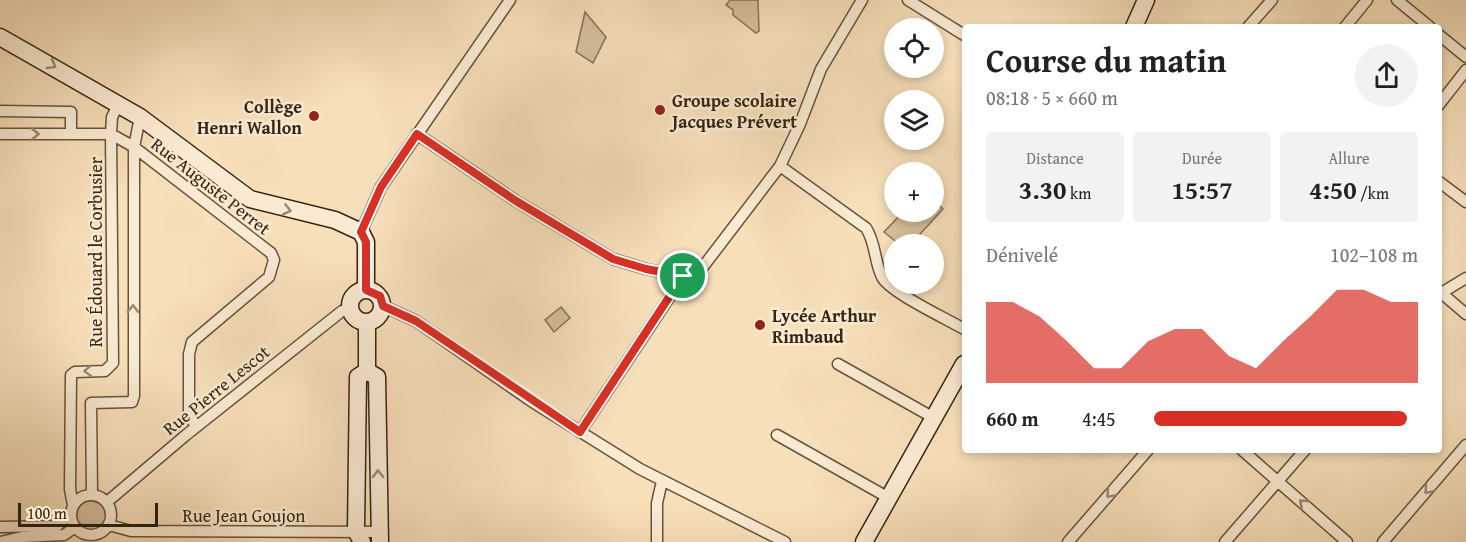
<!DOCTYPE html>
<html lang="fr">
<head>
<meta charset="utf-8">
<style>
	:root { --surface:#fff; --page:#f2f2f2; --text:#222; --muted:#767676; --accent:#d93025 }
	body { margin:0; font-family:"Gentium Book Plus",serif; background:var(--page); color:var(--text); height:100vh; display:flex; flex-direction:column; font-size:22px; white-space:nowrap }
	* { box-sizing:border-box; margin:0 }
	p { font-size:20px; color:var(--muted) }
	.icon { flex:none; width:33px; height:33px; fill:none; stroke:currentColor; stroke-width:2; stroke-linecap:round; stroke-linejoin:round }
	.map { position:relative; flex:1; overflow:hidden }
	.drawer { position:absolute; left:962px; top:24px; width:480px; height:429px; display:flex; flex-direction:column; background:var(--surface); border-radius:6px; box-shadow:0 3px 9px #0003 }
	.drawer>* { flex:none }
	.controls { position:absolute; left:884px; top:18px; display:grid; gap:12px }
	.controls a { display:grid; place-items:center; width:60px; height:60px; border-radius:50%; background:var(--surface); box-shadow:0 3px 9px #0003; font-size:30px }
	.scale { position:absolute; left:18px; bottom:15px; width:140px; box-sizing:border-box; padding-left:6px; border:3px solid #352510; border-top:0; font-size:16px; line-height:21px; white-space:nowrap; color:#352510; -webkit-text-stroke:4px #faead2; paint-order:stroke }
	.pin { position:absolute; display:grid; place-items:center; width:51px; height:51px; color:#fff; margin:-26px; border:3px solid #fff; border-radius:50%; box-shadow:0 2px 6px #0007 }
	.round { display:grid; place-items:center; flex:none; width:63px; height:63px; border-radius:32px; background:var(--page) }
	.overview { display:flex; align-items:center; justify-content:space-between; height:102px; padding:0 24px }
	h1 { font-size:33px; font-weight:700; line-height:45px }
	.metrics { display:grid; grid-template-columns:repeat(3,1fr); gap:9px; height:102px; padding:6px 24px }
	.metrics div { display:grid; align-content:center; border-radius:6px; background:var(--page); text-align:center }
	.metrics b { font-size:26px; font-weight:700 }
	.metrics small { font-size:16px; font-weight:400 }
	.metrics p { font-size:16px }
	.chart { height:168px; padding:12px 24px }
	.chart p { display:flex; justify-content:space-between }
	.chart svg { width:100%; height:108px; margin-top:6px; fill:var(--accent); opacity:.7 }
	ul { padding:0 24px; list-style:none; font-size:20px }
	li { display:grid; grid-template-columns:96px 72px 1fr; align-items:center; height:45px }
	li i { height:15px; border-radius:8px; background:var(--accent) }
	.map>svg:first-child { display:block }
	.green { fill:#d6bf9d; stroke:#867256; stroke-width:1.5 }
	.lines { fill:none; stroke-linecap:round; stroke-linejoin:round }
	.street-casing { stroke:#66543a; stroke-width:13 }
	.secondary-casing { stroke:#352510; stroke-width:19 }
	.street { stroke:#faead2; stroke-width:10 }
	.secondary { stroke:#faead2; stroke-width:16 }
	.oneway { stroke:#988871 }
	.route-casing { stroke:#fff; stroke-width:12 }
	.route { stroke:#d93025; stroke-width:8 }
	.poi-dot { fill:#8f2418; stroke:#faead2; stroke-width:2 }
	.labels { text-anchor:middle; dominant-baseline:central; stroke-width:5; stroke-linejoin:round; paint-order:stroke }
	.poi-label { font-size:18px; font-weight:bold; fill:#352510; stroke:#faead2; text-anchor:start }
	.street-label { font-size:18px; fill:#352510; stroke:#faead2 }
</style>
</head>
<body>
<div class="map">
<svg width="1466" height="542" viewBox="0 0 1466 542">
	<rect width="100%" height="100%" fill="#f7dfba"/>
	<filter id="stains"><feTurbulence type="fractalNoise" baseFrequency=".00333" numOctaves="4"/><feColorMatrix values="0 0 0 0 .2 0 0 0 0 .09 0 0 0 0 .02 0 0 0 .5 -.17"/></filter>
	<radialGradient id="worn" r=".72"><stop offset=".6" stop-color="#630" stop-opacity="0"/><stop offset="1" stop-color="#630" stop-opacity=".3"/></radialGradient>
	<path class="green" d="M730,0H758L759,31L756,33L733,15V10L726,5Z
		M585,12L606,37L593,63L576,52Z
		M933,199L943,209L911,244H899L884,232L903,212H933Z
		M561,307L570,318L554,332L545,320Z
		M76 516a15 15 0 1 1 30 0a15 15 0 1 1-30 0Z"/>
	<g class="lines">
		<defs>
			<path id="street" d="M908,0L964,35
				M1397,0L1430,27
				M1248,27L1272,0
				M1345,27L1367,0
				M1438,34L1466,57
				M1438,106L1466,70
				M0,111L71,112V134
				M0,134H111L134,147L271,253L274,260L269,277L192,342L189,354V414L196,427
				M417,134L516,201L613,259L646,269L686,277L696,276L780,166L800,124L821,69L862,0
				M780,166L866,228C876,243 874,261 882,277C889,292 947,319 964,329
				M1438,181L1466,202
				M361,232L381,187L510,0
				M1438,290L1466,314
				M1438,295L1466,278
				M383,306L416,321L531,401L640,469L785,542
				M838,364L934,418
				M580,432L683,277
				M777,435L889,498
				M1242,450L1347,542
				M71 515a20 20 0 1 1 40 0a20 20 0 1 1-40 0Z
				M92,495L91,403L132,402L134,396V147L140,117
				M107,502L186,435L342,311L350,309
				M73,505L70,489L71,375L75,372L105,371L113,363L111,134L112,117L119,103
				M109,525L131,531L380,532
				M0,527L57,526L70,513
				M1,542L22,537L64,535L74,528
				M657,542V503L662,481
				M1068,542L1148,450
				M1225,542L1305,450
				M1383,542L1466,445"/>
			<path id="secondary" d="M1134,27L1146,0
				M0,37L140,117L250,199L335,220L361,232L366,242V290
				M350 306a16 16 0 1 1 32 0a16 16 0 1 1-32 0Z
				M367,322V371
				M367,371L377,377L380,542
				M362,542L356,531L358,377L367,371
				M864,542L964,364"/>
		</defs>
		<use href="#street" class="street-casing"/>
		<use href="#secondary" class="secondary-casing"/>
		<use href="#street" class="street"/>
		<use href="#secondary" class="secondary"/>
	</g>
	<defs><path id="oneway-chevron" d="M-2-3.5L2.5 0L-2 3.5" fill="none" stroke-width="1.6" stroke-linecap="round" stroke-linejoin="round" transform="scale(1.5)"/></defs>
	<g class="oneway">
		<use href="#oneway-chevron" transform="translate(52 65) rotate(30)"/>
		<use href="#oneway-chevron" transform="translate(35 134)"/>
		<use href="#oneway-chevron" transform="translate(287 210) rotate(13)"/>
		<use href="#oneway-chevron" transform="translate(133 309) rotate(-90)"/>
		<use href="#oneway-chevron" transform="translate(88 371) rotate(178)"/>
		<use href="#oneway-chevron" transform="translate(378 474) rotate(-91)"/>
		<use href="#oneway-chevron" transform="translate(1428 490) rotate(131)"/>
		<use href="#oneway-chevron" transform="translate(1110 494) rotate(131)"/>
		<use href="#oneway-chevron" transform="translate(1303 503) rotate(-138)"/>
	</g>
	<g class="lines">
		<defs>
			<path id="route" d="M417,134L516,201L613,259L646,269L683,276L580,432L416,321L383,306L380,296L366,290V242L361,232L381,187Z"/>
		</defs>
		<use href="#route" class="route-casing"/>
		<use href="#route" class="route"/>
	</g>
	<g class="poi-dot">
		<circle cx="660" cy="110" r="6"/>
		<circle cx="314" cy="116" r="6"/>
		<circle cx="760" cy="325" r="6"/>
	</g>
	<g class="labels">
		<g class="poi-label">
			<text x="672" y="100">Groupe scolaire<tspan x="672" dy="21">Jacques Prévert</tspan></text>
			<text x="302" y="106" text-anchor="end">Collège<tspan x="302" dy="21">Henri Wallon</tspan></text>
			<text x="772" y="315">Lycée Arthur<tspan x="772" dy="21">Rimbaud</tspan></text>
		</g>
		<g class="street-label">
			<text transform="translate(211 186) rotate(38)">Rue Auguste Perret</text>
			<text transform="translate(95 252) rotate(-90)">Rue Édouard le Corbusier</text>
			<text transform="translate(216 390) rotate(-39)">Rue Pierre Lescot</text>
			<text x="244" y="515">Rue Jean Goujon</text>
		</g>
	</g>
	<rect width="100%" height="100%" filter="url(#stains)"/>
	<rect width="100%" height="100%" fill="url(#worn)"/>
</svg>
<div class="controls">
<a><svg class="icon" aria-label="locate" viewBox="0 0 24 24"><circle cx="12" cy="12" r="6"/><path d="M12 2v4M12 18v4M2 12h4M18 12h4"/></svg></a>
<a><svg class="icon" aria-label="layers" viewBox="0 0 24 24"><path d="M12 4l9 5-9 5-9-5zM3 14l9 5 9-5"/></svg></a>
<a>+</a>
<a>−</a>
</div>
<div class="scale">100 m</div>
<div class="pin" style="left:683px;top:276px;background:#1e9e55"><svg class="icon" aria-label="arrive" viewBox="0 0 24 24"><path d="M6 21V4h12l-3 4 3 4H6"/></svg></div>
<section class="drawer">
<div class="overview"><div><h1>Course du matin</h1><p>08:18 · 5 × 660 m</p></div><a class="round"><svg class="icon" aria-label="share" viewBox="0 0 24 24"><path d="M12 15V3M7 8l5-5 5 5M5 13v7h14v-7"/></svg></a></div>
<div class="metrics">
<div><p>Distance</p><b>3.30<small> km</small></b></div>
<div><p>Durée</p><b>15:57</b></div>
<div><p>Allure</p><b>4:50<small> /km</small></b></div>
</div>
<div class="chart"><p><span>Dénivelé</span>102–108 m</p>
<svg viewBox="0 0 160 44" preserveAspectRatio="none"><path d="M0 44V11L10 11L20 17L30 27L40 38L50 38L60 27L70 22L80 22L90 33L100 38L110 27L120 17L130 6L140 6L150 11L160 11V44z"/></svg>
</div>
<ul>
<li><b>660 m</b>4:45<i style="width:96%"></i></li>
</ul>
</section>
</div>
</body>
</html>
